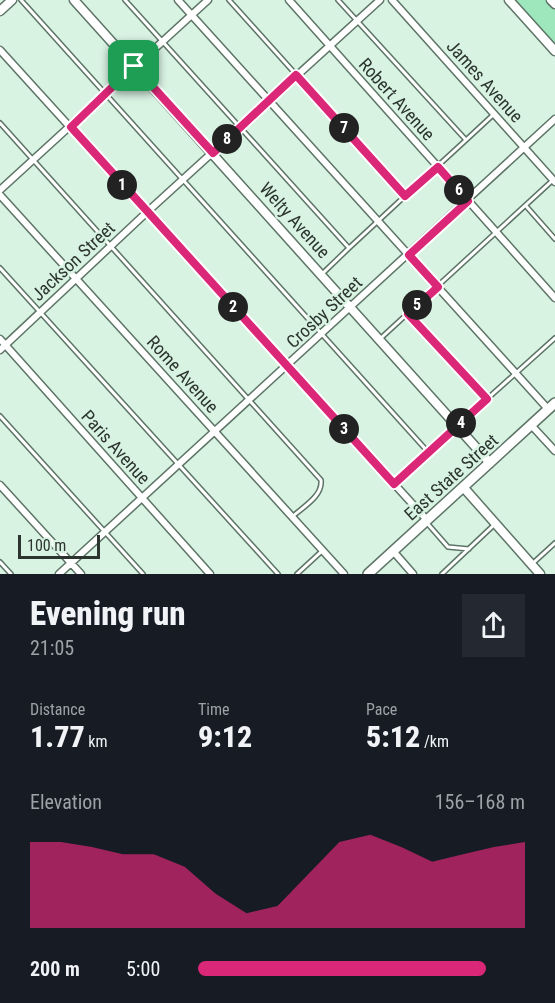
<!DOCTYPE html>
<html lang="en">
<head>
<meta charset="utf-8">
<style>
	:root { --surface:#171b24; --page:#242831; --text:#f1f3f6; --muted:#9ea1a6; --accent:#db2777 }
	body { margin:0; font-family:"Roboto Condensed",sans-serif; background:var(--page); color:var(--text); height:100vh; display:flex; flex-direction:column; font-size:22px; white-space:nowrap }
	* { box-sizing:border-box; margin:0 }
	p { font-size:20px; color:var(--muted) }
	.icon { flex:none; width:33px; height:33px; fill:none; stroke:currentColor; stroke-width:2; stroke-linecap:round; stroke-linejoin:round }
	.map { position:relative; height:574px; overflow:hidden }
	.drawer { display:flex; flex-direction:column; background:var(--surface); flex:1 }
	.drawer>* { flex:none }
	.scale { position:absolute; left:18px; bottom:15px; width:82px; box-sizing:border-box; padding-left:6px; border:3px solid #2b342e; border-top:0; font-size:16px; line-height:21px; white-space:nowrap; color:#2b342e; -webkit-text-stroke:4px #d9f3e3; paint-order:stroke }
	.pin { position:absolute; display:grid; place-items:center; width:51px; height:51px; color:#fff; margin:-26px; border-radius:12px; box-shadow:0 3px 9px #0006 }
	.km { position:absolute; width:30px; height:30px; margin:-15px; border-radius:50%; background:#222; color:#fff; font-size:16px; line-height:30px; text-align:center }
	.round { display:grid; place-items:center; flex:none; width:63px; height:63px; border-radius:0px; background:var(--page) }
	.overview { display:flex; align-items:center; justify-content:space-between; height:102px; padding:0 30px }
	h1 { font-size:33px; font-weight:800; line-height:45px }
	.stats { display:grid; grid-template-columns:repeat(3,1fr); gap:9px; height:102px; padding:6px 30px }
	.stats div { display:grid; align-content:center }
	.stats b { font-size:30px; font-weight:800 }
	.stats small { font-size:16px; font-weight:400 }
	.stats p { font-size:16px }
	.chart { height:168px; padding:12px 30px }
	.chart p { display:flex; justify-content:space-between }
	.chart svg { width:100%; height:108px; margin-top:6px; fill:var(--accent); opacity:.7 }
	ul { padding:0 30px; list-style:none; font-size:20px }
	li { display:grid; grid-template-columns:96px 72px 1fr; align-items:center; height:45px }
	li i { height:15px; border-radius:8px; background:var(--accent) }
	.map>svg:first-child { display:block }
	.green { fill:#9ee7bc }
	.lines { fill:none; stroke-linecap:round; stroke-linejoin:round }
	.lane-casing { stroke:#5d7466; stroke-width:6 }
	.street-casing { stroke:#5d7466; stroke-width:9 }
	.secondary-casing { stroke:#5d7466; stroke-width:11 }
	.primary-casing { stroke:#5d7466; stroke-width:12 }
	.lane { stroke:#fff; stroke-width:3 }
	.street { stroke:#fff; stroke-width:6 }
	.secondary { stroke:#fff; stroke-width:8 }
	.primary { stroke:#fff; stroke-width:9 }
	.route-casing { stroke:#fff; stroke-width:12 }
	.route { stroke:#db2777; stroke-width:8 }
	.labels { text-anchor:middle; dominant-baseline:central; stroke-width:5; stroke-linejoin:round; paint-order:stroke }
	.street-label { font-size:18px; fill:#2b342e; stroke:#d9f3e3 }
</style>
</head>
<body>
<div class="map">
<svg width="555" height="574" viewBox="0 0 555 574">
	<rect width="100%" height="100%" fill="#d9f3e3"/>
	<path class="green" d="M513,0H548L555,8V47Z"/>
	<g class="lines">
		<defs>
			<path id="lane" d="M21,0L429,453
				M125,0L349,248L322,274
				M229,0L405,196L466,140L338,0
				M0,123L321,480C323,496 303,507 292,517
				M466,140L493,115
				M526,206L555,239
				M349,248L405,196
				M0,268L278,574
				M381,338L553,180
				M487,399L555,338
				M0,416L143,574
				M395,484L487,399L408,314
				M427,523L448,547L469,549
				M0,562L11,574
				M532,564L555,543
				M297,574L322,551
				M442,574L495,524"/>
			<path id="street" d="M178,0L548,409
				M289,0L555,298
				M392,0L555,182
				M0,50L427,520
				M0,190L208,0
				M0,195L344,574
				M0,339L210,574
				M0,350L146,213L380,0
				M532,426L555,451
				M0,485L81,574
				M393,551L413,574
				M59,574L555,119"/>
			<path id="secondary" d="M74,0L490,463
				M509,0L555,51
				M551,0L555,4
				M0,11L12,0
				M464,488L540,574"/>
			<path id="primary" d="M368,574L555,403"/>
		</defs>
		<use href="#lane" class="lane-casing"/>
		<use href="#street" class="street-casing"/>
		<use href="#secondary" class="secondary-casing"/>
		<use href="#primary" class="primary-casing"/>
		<use href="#lane" class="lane"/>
		<use href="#street" class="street"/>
		<use href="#secondary" class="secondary"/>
		<use href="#primary" class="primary"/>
	</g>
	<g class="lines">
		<defs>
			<path id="route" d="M134,66L213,153L296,75L405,196L438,167L468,201L409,255L438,287L408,314L487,399L394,484L71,127Z"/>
		</defs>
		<use href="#route" class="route-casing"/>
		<use href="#route" class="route"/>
	</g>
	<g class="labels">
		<g class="street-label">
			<text transform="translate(485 81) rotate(48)">James Avenue</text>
			<text transform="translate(397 99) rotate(48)">Robert Avenue</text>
			<text transform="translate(295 220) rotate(48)">Welty Avenue</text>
			<text transform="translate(73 261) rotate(-43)">Jackson Street</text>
			<text transform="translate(324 312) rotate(-43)">Crosby Street</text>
			<text transform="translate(183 374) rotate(48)">Rome Avenue</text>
			<text transform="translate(116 447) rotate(48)">Paris Avenue</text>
			<text transform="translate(451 477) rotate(-42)">East State Street</text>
		</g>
	</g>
</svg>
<div class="scale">100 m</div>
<div class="pin" style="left:134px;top:66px;background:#1e9e55"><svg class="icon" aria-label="arrive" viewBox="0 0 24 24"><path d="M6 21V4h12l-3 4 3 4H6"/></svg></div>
<b class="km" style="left:122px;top:185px">1</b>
<b class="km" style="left:233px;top:307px">2</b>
<b class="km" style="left:344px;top:429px">3</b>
<b class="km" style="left:461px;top:423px">4</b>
<b class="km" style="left:417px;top:305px">5</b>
<b class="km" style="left:459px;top:190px">6</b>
<b class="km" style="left:344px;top:128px">7</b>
<b class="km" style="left:227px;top:139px">8</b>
</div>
<section class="drawer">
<div class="overview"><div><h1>Evening run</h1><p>21:05</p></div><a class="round"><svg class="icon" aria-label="share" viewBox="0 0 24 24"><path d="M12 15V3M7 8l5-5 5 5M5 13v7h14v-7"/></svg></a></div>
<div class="stats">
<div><p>Distance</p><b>1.77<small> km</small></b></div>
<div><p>Time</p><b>9:12</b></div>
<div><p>Pace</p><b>5:12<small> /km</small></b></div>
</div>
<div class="chart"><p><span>Elevation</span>156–168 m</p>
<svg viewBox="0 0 160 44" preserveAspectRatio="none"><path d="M0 44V9L10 9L20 11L30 14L40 14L50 19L60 30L70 38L80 35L90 22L100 9L110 6L120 11L130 17L140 14L150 11L160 9V44z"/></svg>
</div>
<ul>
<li><b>200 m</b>5:00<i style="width:88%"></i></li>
</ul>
</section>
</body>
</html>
